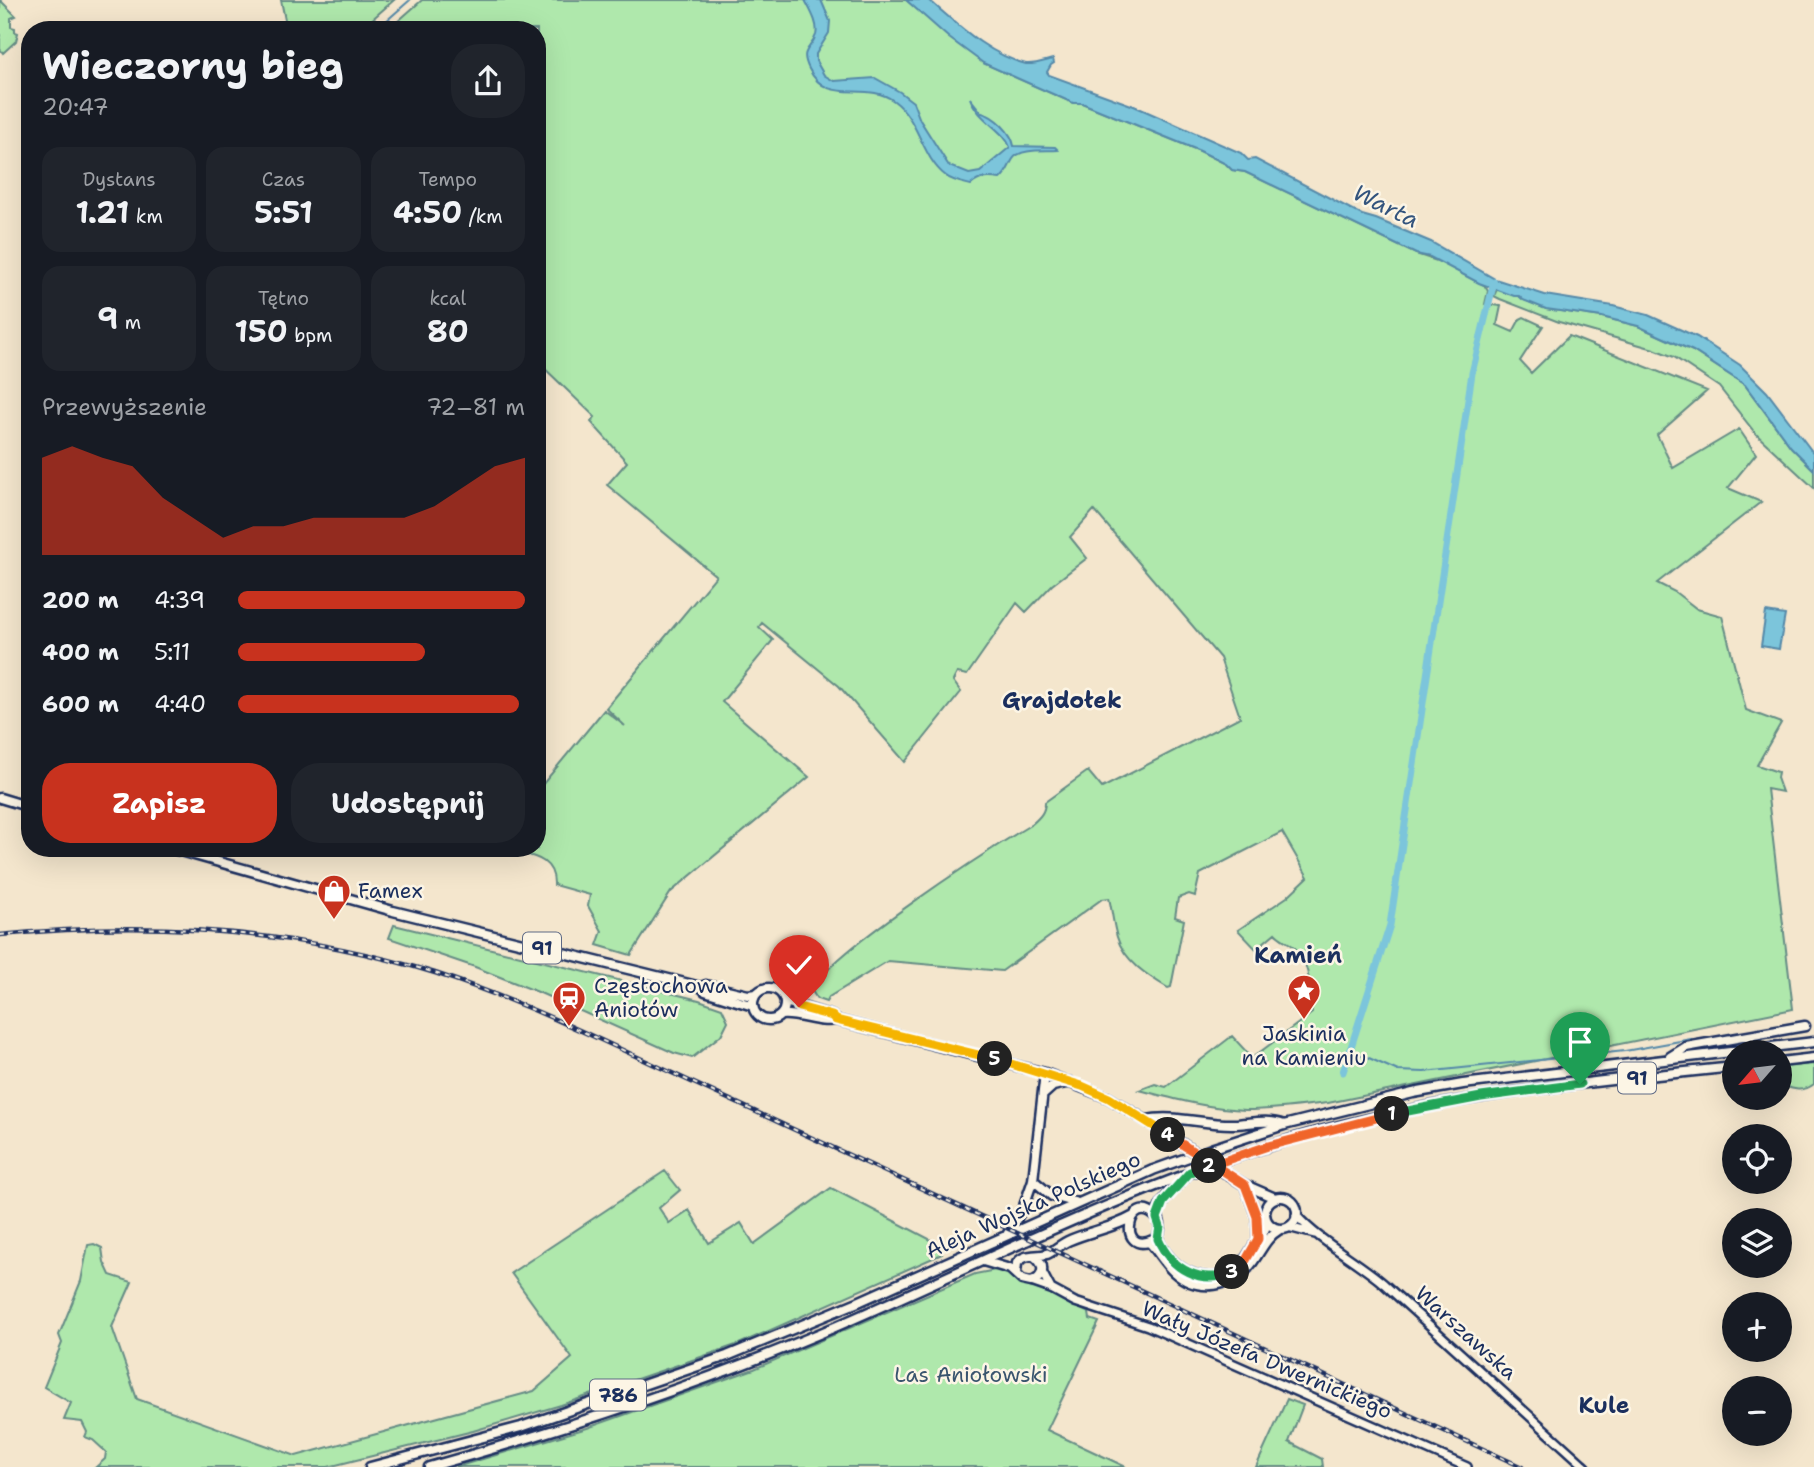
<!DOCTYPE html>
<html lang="pl">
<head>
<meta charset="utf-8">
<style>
	:root { --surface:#171b24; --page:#20242c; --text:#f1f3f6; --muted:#9ea1a6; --accent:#c8321e }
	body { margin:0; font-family:"Shantell Sans",sans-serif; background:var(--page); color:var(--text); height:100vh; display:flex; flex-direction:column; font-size:26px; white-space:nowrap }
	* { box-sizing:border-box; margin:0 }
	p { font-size:23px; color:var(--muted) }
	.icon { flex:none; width:38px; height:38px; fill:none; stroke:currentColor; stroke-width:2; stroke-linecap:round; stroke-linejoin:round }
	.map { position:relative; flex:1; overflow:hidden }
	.panel { position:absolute; left:21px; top:21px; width:525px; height:836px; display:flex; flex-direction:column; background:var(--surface); border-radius:28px; box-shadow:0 7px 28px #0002 }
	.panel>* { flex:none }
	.needle { width:46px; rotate:242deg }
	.fabs { position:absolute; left:1722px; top:1040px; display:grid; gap:14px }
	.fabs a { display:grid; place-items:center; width:70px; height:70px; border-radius:50%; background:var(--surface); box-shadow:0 7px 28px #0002; font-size:35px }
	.pin { position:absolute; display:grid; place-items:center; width:60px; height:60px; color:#fff; margin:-72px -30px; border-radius:50% 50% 50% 0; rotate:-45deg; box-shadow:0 0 7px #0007 }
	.pin .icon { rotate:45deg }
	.km { position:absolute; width:35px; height:35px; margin:-18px; border-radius:50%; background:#222; color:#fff; font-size:19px; line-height:35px; text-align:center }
	.round { display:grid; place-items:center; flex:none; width:74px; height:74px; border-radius:28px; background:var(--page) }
	.summary { display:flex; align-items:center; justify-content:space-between; height:119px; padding:0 21px }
	h1 { font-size:38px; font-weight:700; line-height:52px }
	.figures { display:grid; grid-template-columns:repeat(3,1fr); gap:10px; height:119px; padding:7px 21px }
	.figures div { display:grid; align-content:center; border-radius:18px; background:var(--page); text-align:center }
	.figures b { font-size:30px; font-weight:700 }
	.figures small { font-size:19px; font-weight:400 }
	.figures p { font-size:19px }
	.chart { height:196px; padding:14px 21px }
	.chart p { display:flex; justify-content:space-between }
	.chart svg { width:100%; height:126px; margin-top:7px; fill:var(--accent); opacity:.7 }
	.primary-button { display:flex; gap:14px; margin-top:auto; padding:14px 21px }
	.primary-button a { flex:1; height:80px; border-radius:28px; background:var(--accent); color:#fff; font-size:28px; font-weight:700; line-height:80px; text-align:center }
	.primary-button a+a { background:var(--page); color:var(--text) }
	ul { padding:0 21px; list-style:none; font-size:23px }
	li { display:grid; grid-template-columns:112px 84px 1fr; align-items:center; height:52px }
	li i { height:18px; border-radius:9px; background:var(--accent) }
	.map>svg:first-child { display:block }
	.green { fill:#afe8ac; stroke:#658c85; stroke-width:2 }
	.water { fill:#7bc5db; stroke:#5589a9; stroke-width:2 }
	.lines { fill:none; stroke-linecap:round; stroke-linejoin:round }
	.stream { stroke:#5589a9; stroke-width:2 }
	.canal { stroke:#7bc5db; stroke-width:7 }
	.secondary-casing { stroke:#1b2f5e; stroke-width:12 }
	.primary-casing { stroke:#1b2f5e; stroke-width:13 }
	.secondary { stroke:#fcf5e5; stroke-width:7 }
	.primary { stroke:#fcf5e5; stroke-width:8 }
	.rail-casing { stroke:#1b2f5e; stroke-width:4.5 }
	.rail { stroke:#fcf5e5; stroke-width:2; stroke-dasharray:5; stroke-linecap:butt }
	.primary-bridge-casing { stroke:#1b2f5e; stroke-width:13; stroke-linecap:butt }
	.primary-bridge { stroke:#fcf5e5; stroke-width:8 }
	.split-1-casing { stroke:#fff; stroke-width:14 }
	.split-2-casing { stroke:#fff; stroke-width:14 }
	.split-3-casing { stroke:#fff; stroke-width:14 }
	.split-4-casing { stroke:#fff; stroke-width:14 }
	.split-5-casing { stroke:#fff; stroke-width:14 }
	.split-6-casing { stroke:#fff; stroke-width:14 }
	.split-1 { stroke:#22a559; stroke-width:9 }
	.split-2 { stroke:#f0652b; stroke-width:9 }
	.split-3 { stroke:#22a559; stroke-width:9 }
	.split-4 { stroke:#f0652b; stroke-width:9 }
	.split-5 { stroke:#f5b400; stroke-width:9 }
	.split-6 { stroke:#f5b400; stroke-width:9 }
	.labels { text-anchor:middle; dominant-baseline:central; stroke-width:5; stroke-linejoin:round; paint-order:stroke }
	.shield { fill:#fcf5e5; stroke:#5e6a86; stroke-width:2 }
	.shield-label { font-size:19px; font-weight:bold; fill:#1b2f5e }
	.poi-label { font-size:21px; fill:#1b2f5e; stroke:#fcf5e5; text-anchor:start }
	.street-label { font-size:21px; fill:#1b2f5e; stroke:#fcf5e5 }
	.park-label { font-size:21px; fill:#39546e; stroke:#fcf5e5 }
	.water-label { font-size:23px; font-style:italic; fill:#33547d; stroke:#fcf5e5 }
	.neighbourhood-label { font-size:23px; font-weight:bold; fill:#1b2f5e; stroke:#fcf5e5 }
</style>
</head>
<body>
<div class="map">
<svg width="1814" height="1467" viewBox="0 0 1814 1467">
	<rect width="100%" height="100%" fill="#f4e6cd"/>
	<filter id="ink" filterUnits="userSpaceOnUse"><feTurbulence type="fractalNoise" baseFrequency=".0143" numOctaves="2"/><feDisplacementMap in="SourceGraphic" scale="14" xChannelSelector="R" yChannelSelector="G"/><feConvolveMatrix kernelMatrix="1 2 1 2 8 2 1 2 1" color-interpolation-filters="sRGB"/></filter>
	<g filter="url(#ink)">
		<path class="green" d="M0,0L16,16L11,18V27L15,28V32L18,33L16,41L3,53L0,49Z
			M281,0H394L360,30H287Z
			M422,0H906L983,63L1073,103H1082L1200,151L1226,164L1232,170L1245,172L1416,254L1440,262L1484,285L1488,291L1485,304L1501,306L1497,325L1513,332L1520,319L1524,317L1543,326L1520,361L1531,373L1569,336L1707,391L1657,435L1673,468L1739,429L1756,454L1728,488L1761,502L1657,583L1675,592L1697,609L1722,616L1746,710L1781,723L1757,765L1778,772L1777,778L1782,792L1767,789L1793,1009L1328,1103C1301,1106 1274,1110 1246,1110C1210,1109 1174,1099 1139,1090L1155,1084L1166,1087L1232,1036L1252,1058L1312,1013C1309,992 1312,967 1296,949C1291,943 1280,939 1275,933L1256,949L1238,930L1287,897L1308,877L1282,832L1200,874L1195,896L1189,894L1178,898L1175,917L1184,920L1171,987L1168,988C1148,976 1124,961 1117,937C1113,924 1112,910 1109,898L1102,899L1002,971L888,961L829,997L826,1002L817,999L812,991C822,957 994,847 1032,824C1040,817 1045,812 1045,802L1088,771L1102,788L1240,717L1220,658L1094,510L1070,537L1087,558L1052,585L1026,612L1017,603L967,675L957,673L953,681L961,692L905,762L839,686L762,623L759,627L773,640L722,702L809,777L671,892L631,955L597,945L602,931L588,906L590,895L554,885C555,856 529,856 506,849H537V791L604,710L625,726L606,708L716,576L607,485L627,462L591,422L595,417L537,361V30H388Z
			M1497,289L1519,296L1524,300L1546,309L1602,317L1638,326L1693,351L1745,385L1791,447L1814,470V488L1756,434L1719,387L1674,357L1654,349L1559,322L1500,299L1494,296Z
			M394,925L699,1000L722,1008L728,1021L721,1035L692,1058L674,1053L538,992L475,967L389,938Z
			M1814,1064V1084C1803,1093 1792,1089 1780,1085V1067Z
			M665,1171L680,1190L659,1208L669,1223L689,1210L709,1243L741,1223L754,1244L831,1188L935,1242L942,1254L739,1344L561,1405L473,1431L328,1467H96L105,1459L106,1452L93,1440L85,1437L87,1432L82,1422L64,1420L71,1403L44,1387L62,1343L59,1335L81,1281L88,1245L94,1244L102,1248L104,1262L110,1275L132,1282L112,1327L137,1399L296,1456L534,1391L572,1358L511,1273Z
			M1001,1269L1008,1271L1020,1283L1035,1286L1089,1313L1090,1319L1099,1322L1047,1430L1126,1467H456L587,1428L754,1369L975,1274Z
			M1287,1399L1303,1405L1289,1442L1322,1459L1323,1467H1256Z"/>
		<path class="water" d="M805,0H821L830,21L829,33L816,54V61L824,75L834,81L875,78L900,92L913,102L920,120L949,166L969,174L980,172L1010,147C1004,130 978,120 970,98L982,113C995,116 1012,133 1014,146L1055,147L1058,150C1045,151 1020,148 1013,159C1008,167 1008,172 1000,179C989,177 980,177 971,185C963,183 952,181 946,176C921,157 919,119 894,101C866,80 827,107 809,69C799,49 811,50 816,35C819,24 810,10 805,0Z
			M906,0H929C957,24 989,55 1026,64C1034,65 1045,61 1053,59L1054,63L1051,65L1047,72L1049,75L1134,106L1241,153L1248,160L1255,159L1362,215L1376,219L1431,242L1495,279L1545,295L1613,306L1648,315L1697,337L1740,365L1767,392L1814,454V470L1791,447L1745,385L1693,351L1638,326L1602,317L1546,309L1523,300L1519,296H1514L1479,283L1430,257L1416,254L1245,172L1232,170L1226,164L1200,151L1082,103H1073L983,63L949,38Z
			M1766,612L1785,615L1779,649L1761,646Z"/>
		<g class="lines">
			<path class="stream" d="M376,30L410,0
				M1351,1050L1398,1071L1424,1072L1625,1051L1691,1039"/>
			<path class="canal" d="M1343,1072L1390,925L1472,373L1494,282"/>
			<defs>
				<path id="secondary" d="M1296,1215C1320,1242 1356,1260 1384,1284L1586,1467
					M1288,1227L1315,1234
					M1042,1272L1051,1289
					M1031,1282L1051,1289L1075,1302L1148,1326L1467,1467"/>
				<path id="primary" d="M0,798L30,807
					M173,849L393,911L701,987L706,985L748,995L756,994
					M701,987L705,991L753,1006
					M753 1004a16 16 0 1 1 32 0a16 16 0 1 1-32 0Z
					M785,1002L832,1016L836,1020
					M781,1015C799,1013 819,1024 836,1020L1045,1073L1109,1098L1163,1131
					M1670,1057L1686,1047L1805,1026
					M1780,1062L1814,1058
					M1043,1095L1053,1086L1070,1082
					M1146,1120C1174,1114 1205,1125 1234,1124C1252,1123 1268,1119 1284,1125
					M1188,1174C1178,1185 1162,1198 1158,1212C1157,1219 1161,1221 1160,1228C1160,1231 1158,1235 1158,1238C1159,1243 1162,1248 1165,1252C1180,1273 1207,1285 1231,1272C1243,1266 1248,1255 1255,1244C1260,1236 1266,1232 1267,1221
					M1230,1176L1245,1185L1275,1198
					M1033,1180L1052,1196L1078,1203
					M1245,1185L1257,1217L1258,1239
					M1265 1213a16 16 0 1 1 32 0a16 16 0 1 1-32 0Z
					M1007,1235L1024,1206L1033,1180L1045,1073
					M1153,1240C1116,1257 1128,1189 1157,1218
					M1149,1242C1158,1251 1164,1263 1174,1272C1197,1293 1234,1288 1252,1263C1261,1251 1266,1237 1280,1229
					M983,1261L1010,1269L1022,1280L1031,1282C1044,1278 1046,1265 1035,1257
					M1016,1273L1017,1263C1025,1253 1036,1257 1047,1254C1054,1251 1062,1243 1070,1240C1091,1231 1113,1228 1132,1217
					M370,1467L521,1427L727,1356L858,1302L1153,1170L1211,1149L1284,1125L1413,1093L1463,1084L1814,1042
					M429,1467C562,1430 693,1387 821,1333C968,1270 1112,1195 1266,1147C1417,1098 1577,1083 1734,1067"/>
			</defs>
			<use href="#secondary" class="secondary-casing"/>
			<use href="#primary" class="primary-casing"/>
			<use href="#secondary" class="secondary"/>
			<use href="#primary" class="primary"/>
			<defs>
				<path id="rail" d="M0,935C146,920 295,929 435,973C487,990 538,1011 588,1034L1522,1467"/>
			</defs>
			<use href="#rail" class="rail-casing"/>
			<use href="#rail" class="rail"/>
			<defs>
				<path id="primary-bridge" d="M1163,1131L1230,1176"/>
			</defs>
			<use href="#primary-bridge" class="primary-bridge-casing"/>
			<use href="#primary-bridge" class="primary-bridge"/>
		</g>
	</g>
	<g class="lines" filter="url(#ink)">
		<defs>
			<path id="split-1" d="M1392,1114L1481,1097L1580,1084"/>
			<path id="split-2" d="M1209,1166L1268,1146L1392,1114"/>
			<path id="split-3" d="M1209,1166L1190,1172L1163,1202L1157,1218L1160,1227L1158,1239C1171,1269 1201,1286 1232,1272"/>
			<path id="split-4" d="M1168,1135L1245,1185L1257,1217L1258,1239L1246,1260L1232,1272"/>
			<path id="split-5" d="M995,1059L1082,1086L1109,1098L1168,1135"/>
			<path id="split-6" d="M799,1007L832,1016L836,1020L995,1059"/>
		</defs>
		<use href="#split-1" class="split-1-casing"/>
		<use href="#split-2" class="split-2-casing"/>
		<use href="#split-3" class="split-3-casing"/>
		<use href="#split-4" class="split-4-casing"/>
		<use href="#split-5" class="split-5-casing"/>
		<use href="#split-6" class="split-6-casing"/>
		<use href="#split-1" class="split-1"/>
		<use href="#split-2" class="split-2"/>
		<use href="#split-3" class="split-3"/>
		<use href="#split-4" class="split-4"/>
		<use href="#split-5" class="split-5"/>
		<use href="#split-6" class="split-6"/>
	</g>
	<defs>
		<symbol id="shop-pin" viewBox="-11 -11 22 30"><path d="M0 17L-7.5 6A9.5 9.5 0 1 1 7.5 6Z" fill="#c8321e" stroke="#fcf5e5"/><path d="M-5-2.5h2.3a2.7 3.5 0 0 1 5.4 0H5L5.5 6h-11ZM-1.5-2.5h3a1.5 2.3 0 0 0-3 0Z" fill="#fff"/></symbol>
		<symbol id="sight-pin" viewBox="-11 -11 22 30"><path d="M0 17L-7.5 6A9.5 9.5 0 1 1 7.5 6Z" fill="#c8321e" stroke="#fcf5e5"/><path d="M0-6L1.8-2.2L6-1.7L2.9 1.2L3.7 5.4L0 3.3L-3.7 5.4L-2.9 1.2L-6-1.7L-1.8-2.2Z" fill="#fff"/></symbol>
		<symbol id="station-pin" viewBox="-11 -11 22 30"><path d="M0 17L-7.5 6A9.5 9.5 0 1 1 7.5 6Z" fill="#c8321e" stroke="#fcf5e5"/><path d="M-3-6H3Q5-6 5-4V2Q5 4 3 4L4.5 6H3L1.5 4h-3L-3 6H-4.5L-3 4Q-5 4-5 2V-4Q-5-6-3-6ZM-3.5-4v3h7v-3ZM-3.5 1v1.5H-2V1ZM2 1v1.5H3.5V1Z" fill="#fff"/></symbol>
	</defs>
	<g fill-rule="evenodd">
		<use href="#shop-pin" x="315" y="872" width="38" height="52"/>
		<use href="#sight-pin" x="1285" y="972" width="38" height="52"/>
		<use href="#station-pin" x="550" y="979" width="38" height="52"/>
	</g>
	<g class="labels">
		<g class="shield">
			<rect x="523" y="932.5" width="38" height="31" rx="5"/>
			<rect x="1618" y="1062.5" width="38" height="31" rx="5"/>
			<rect x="590" y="1379.5" width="56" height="31" rx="5"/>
		</g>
		<g class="shield-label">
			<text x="542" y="948">91</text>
			<text x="1637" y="1078">91</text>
			<text x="618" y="1395">786</text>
		</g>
		<g class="poi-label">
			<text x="358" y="891">Famex</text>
			<text x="594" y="986">Częstochowa<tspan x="594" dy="24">Aniołów</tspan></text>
			<text x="1304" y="1034" text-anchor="middle">Jaskinia<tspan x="1304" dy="24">na Kamieniu</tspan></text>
		</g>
		<g class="street-label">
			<text transform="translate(1033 1205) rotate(-24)">Aleja Wojska Polskiego</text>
			<text transform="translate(1466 1333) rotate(42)">Warszawska</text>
			<text transform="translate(1267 1360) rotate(23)">Wały Józefa Dwernickiego</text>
		</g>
		<g class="park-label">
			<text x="971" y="1375">Las Aniołowski</text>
		</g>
		<g class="water-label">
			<text transform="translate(1386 206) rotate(26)">Warta</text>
		</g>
		<g class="neighbourhood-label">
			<text x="1062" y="700">Grajdołek</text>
			<text x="1298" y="955">Kamień</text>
			<text x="1604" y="1405">Kule</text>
		</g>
	</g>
</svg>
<div class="fabs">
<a><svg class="needle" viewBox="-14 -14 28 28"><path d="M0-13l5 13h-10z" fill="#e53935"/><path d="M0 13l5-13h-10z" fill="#9ea1a6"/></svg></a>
<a><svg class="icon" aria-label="locate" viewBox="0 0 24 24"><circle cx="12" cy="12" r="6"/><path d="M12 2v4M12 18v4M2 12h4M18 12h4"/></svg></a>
<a><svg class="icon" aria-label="layers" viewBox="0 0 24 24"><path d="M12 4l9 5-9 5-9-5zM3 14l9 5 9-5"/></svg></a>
<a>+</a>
<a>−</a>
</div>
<div class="pin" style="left:1580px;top:1084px;background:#1e9e55"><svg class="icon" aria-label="arrive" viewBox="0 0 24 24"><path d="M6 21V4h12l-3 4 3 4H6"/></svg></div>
<div class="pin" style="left:799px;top:1007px;background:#d93025"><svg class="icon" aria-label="check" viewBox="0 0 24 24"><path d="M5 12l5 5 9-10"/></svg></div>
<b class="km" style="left:1392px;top:1114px">1</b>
<b class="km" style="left:1209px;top:1166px">2</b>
<b class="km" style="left:1232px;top:1272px">3</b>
<b class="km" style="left:1168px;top:1135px">4</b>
<b class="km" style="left:995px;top:1059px">5</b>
<section class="panel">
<div class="summary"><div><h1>Wieczorny bieg</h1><p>20:47</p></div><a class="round"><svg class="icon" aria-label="share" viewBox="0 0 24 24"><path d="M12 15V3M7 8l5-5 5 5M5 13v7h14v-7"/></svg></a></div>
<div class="figures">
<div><p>Dystans</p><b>1.21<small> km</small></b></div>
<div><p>Czas</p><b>5:51</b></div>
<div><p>Tempo</p><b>4:50<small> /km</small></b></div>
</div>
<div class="figures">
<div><b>9<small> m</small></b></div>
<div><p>Tętno</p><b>150<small> bpm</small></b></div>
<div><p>kcal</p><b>80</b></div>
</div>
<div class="chart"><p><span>Przewyższenie</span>72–81 m</p>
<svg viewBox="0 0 160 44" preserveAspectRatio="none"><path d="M0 44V10L10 6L20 10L30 13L40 24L50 31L60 38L70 34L80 34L90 31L100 31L110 31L120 31L130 27L140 20L150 13L160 10V44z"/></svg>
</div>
<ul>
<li><b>200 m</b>4:39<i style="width:100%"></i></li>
<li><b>400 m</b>5:11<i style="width:65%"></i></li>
<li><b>600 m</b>4:40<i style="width:98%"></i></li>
</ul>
<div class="primary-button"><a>Zapisz</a><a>Udostępnij</a></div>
</section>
</div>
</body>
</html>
